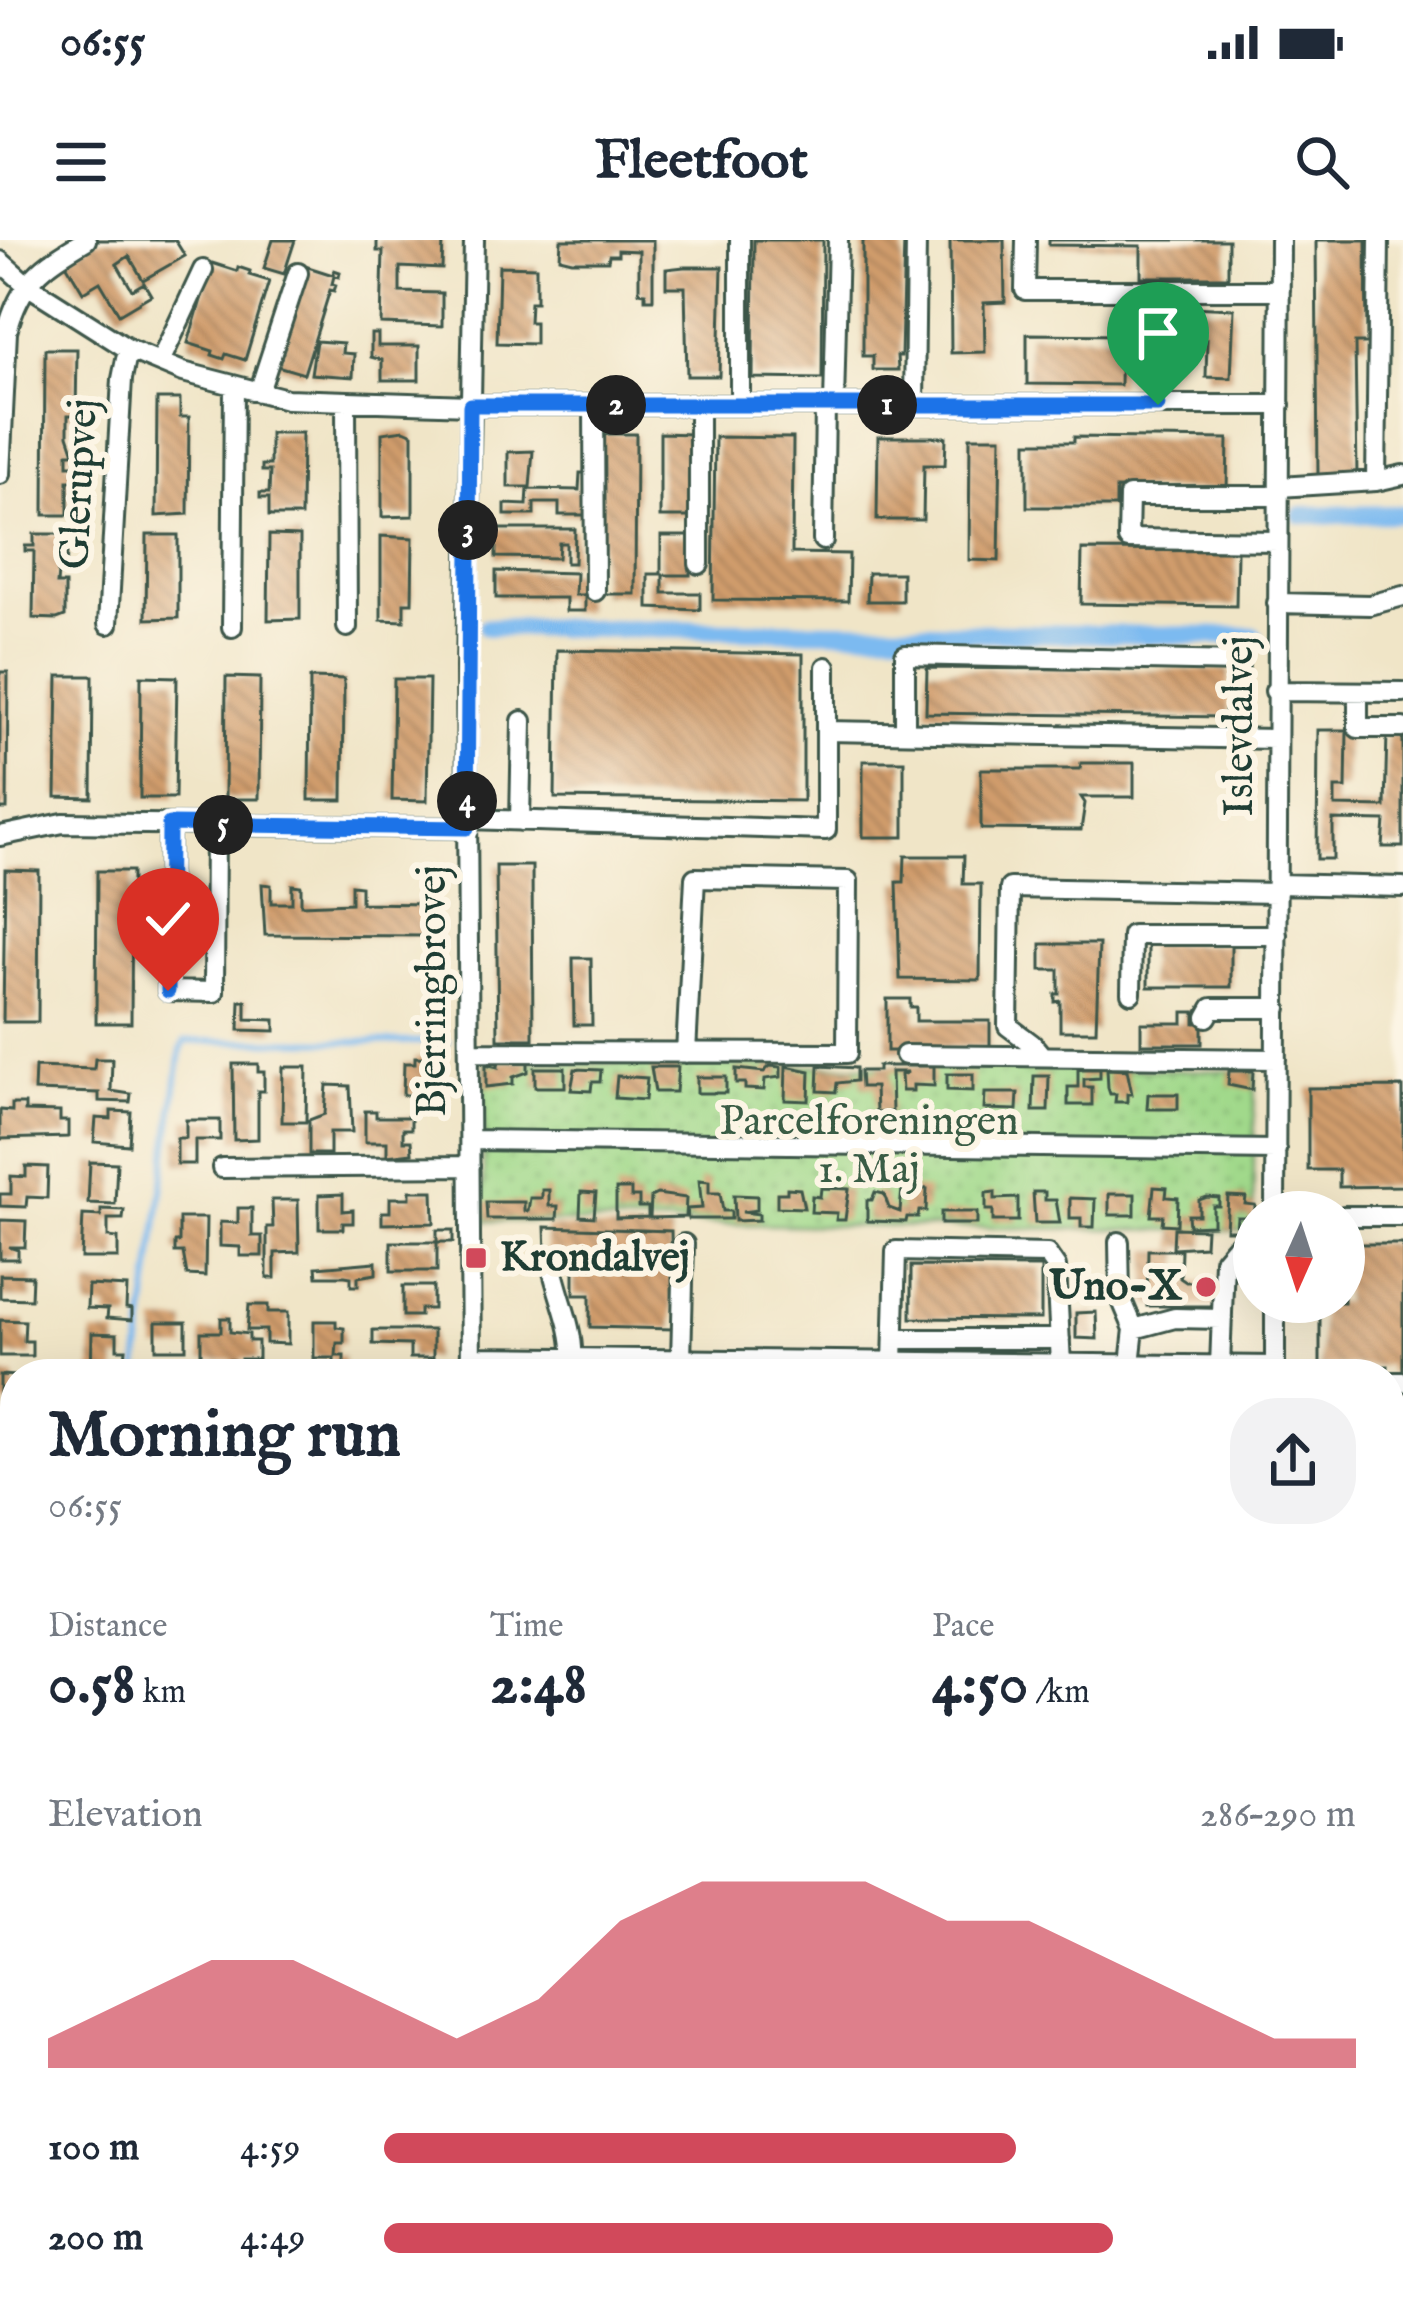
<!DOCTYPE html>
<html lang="en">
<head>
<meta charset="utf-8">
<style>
	:root { --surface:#fff; --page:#f2f2f3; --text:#1f2937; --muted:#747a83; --accent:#d1495b }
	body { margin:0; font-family:"IM FELL English",serif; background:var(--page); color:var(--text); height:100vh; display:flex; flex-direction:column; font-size:45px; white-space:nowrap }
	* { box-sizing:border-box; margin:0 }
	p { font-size:39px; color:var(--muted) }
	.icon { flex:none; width:66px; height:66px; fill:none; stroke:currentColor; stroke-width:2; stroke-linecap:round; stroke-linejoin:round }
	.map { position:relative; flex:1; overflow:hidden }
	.side { position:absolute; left:0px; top:1119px; width:1404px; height:951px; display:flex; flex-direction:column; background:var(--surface); border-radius:48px 48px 0 0; box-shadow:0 12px 48px #0002 }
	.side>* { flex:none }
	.needle { width:78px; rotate:183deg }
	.fabs { position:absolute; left:1233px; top:951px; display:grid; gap:24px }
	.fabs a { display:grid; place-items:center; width:132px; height:132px; border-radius:50%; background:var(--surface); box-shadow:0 12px 48px #0002; font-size:60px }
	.pin { position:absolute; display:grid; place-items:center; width:102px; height:102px; color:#fff; margin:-123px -51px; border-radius:50% 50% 50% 0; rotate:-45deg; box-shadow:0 0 12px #0007 }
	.pin .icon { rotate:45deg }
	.km { position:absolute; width:60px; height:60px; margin:-30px; border-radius:50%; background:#222; color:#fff; font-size:33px; line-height:60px; text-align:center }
	.round { display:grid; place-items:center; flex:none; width:126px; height:126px; border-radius:48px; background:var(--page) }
	.head { display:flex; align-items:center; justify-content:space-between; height:204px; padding:0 48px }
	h1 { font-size:66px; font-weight:700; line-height:90px }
	.stats { display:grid; grid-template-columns:repeat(3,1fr); gap:18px; height:204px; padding:12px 48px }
	.stats div { display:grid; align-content:center }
	.stats b { font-size:60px; font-weight:700 }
	.stats small { font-size:33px; font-weight:400 }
	.stats p { font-size:33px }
	.chart { height:336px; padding:24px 48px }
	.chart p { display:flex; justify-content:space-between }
	.chart svg { width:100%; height:216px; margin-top:12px; fill:var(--accent); opacity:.7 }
	ul { padding:0 48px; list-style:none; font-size:39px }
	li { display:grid; grid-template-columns:192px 144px 1fr; align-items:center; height:90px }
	li i { height:30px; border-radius:15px; background:var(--accent) }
	.status { display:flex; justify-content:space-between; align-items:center; height:84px; padding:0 60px; background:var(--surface); direction:ltr }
	.status svg { height:33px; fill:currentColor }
	header { display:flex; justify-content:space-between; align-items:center; height:156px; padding:0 48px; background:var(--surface); font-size:54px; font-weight:700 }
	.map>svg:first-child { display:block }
	.grass { fill:url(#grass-dots); stroke:#608b60; stroke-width:3 }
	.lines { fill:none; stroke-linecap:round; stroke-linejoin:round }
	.stream { stroke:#7cbaf0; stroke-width:6 }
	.canal { stroke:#7cbaf0; stroke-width:18 }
	.building { fill:url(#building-back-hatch) }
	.minor-casing { stroke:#3e564a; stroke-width:24 }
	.minor { stroke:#fff; stroke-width:18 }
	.route-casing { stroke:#fff; stroke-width:24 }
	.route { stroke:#1a73e8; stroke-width:15 }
	.poi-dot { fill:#d1495b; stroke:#fcf5e5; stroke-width:4.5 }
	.labels { text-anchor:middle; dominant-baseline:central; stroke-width:12; stroke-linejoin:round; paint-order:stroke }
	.street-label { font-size:42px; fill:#1f3d34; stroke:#fcf5e5 }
	.park-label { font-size:42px; fill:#395c45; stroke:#fcf5e5 }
	.poi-label { font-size:42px; font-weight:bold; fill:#1f3d34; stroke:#fcf5e5; text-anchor:start }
</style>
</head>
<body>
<div class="status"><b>06:55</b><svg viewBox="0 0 49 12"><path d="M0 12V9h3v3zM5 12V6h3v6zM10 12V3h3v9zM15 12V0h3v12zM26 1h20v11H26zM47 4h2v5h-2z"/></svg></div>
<header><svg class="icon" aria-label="menu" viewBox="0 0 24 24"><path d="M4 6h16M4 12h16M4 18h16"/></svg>Fleetfoot<svg class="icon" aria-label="search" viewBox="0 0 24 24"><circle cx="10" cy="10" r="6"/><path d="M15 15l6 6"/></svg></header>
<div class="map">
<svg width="1403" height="2068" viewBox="0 0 1403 2068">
	<defs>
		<pattern id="grass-dots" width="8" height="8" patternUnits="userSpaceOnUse" patternTransform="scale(3)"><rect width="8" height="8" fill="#a1d98b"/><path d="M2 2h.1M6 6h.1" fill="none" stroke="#8abb79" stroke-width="1.8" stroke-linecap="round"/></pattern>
		<pattern id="building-back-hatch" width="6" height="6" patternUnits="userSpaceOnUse" patternTransform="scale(3)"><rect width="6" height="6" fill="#d09c6c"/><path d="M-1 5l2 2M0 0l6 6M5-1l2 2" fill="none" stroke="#a8805a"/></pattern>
	</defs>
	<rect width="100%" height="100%" fill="#fcf5e5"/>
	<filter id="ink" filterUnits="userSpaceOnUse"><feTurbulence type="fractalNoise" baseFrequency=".00833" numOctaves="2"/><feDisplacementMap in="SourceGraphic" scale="24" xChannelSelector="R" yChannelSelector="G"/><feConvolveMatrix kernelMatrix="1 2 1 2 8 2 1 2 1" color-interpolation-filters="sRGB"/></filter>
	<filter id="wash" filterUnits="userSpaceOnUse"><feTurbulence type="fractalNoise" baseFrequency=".004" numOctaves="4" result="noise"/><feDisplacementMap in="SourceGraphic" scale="48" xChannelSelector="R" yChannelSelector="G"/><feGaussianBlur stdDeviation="2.7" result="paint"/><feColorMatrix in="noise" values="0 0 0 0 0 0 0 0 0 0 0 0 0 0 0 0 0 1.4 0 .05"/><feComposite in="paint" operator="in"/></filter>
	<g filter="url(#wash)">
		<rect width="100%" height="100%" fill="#f0e5c7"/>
		<path class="grass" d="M485,822L1255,831L1253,991L483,981Z"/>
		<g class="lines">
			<path class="stream" d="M137,1134L181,810L185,801L448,802
				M0,1332L15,1328"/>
			<path class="canal" d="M1301,275L1403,274
				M487,387L1254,396"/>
		</g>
		<g id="blocks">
			<path class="building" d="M95,0H175L185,16L143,40L129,16L117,24L132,50L144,43L151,55L119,74L100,42L83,52L65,22Z
				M273,0H295L284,34L264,28Z
				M377,0H443L442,29L400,27V52L442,53V86L381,84L383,11H377Z
				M561,0H653V59H645V53L639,52V11L618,10V15H609L608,21H572L560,18Z
				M754,0H823L822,139L753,138Z
				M863,0H904L901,116H897L898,130H873V116H863Z
				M950,0H1004L1005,62L984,63L985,112L951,113Z
				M1049,0H1228V37H1141V6L1049,5Z
				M1316,0H1366L1367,103H1355L1357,235H1318Z
				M212,23L237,31L238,27L250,31L249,35L269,41L245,120L226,114L224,119L212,115L213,111L188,103Z
				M499,26L536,27V62H530L529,82H535V104L497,103Z
				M308,27L333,35L334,30L340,32L339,37L334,36L332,44L336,45L334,51L330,50L304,134L277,126Z
				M684,27H722L719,136H687L685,47H666V29Z
				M1144,65L1234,69L1231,138L1206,137L1207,100L1177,98L1176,125L1142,124Z
				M371,94H378V106H419V140H382V120L371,117Z
				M1027,94L1121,95L1120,145L1027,144Z
				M316,101L343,103L342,113L354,114L353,137L311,134Z
				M45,109H77L76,175H68V195L74,213H68V225H75V241H68V275H44Z
				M157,159H180V177H189L188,274L156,276Z
				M404,190L413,194V276L382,277V193Z
				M270,193H302L301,276H269V258H260V253H269L270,231H262V225H270Z
				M660,193L691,194L690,277H660Z
				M600,194H636L635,354H601Z
				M715,197L793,198L792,313L849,314L848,361L713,360Z
				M878,197H946L945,225H924L923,280H877Z
				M970,197H1001L999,321L969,320Z
				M1074,197L1228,199L1227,250L1116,249V267H1027V202H1074Z
				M533,211L530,247H508V212Z
				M580,233H586V275H559V263H534V275H505V264L527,265L528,249L579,250Z
				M496,289H575L574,323H566V303H559L558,318L496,317Z
				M34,294H67V302H73V311H67L66,332H58L57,344H65V376L57,379L33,378L34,311H25V306H34Z
				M147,295H178V378L146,379Z
				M269,295L300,296V379L268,380Z
				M381,296L413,298L412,363H404V381L381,380Z
				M661,296H690V335H663V353H700V370L648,368V334H661Z
				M1082,310L1237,311L1236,366L1081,364Z
				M496,331L576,333L575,355H585V371H566V358H496Z
				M868,333H902V361H867Z
				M557,410L803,414V561L555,558Z
				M927,428L1229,430L1228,477L926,473Z
				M0,432H8L7,569H0Z
				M58,436H93L92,558L56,557Z
				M141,436L177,437L175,558H140Z
				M226,437L260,438L259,559H225Z
				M310,438L344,439L343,560H309Z
				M394,439H429L427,561L392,560Z
				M1318,490H1347L1346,548H1335V566L1385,567L1387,494H1403V607H1383L1385,581L1333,580V619H1317Z
				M863,521H904V597H863Z
				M1081,523H1134V557H1081L1085,563L1081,590L981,589V529H1080Z
				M905,616H964L963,644H981L980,740L900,739L897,642H904Z
				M496,626H532L533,799H498Z
				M5,630L39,631L38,782H3Z
				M97,631H132L131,783H96Z
				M262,644L271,645V663H292V645L301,646V665L351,663V645L361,646V663L427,664V696L265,695Z
				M1041,704H1099L1096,791H1060V761L1055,762V754H1059V730H1041Z
				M1148,704L1231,705V747H1148Z
				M573,718H591L592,785H574Z
				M887,759H910V767H916V781H990V807H909V811H887Z
				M240,761H246V779L275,780V791L239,790Z
				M1183,772H1195V783H1202V804H1141V783H1183Z
				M415,817L438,818L437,847H418V855H403L404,823H415Z
				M95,819H112L111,851L131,854L130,862L99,861V853L34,851L35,827L94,829Z
				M498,822H528V832L513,837V844L486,847V824L498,827Z
				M233,824H258V832H264V851H258V899L234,900Z
				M770,826L781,827V837L765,839L764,850L745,849V843H736V829L764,832Z
				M786,826L810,831L809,861L785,860Z
				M819,826L856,828V841L837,843L836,852L818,851Z
				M878,826H934V846L913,845V851H902L901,835L908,832H891L892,872L876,873L875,847H861L860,831H878Z
				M283,827H307L306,882H282Z
				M651,827H678L676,852H655Z
				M535,828H565V847H535Z
				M575,829L601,830L600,842H592L591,851L571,850Z
				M1078,829H1100V838L1084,839V847H1092V865H1068V847H1078Z
				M1107,829L1127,830L1132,854H1127V862H1115L1116,854H1110L1108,848Z
				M1229,831H1253L1252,850L1228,845Z
				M947,834H973V851L947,850Z
				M617,836L647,838L645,860L615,858Z
				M1034,836H1049L1048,871H1033Z
				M697,837H726V853H697Z
				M327,845L350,846L352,892H330V914H309V880L325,874Z
				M1403,847V946L1339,947V930H1308V848Z
				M985,853H1018L1017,870L984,869Z
				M1148,854H1178V869H1147Z
				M12,864H25V871L60,872V881H68V897L0,899V870L12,871Z
				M111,871L131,872L129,905L94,902L96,878L111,879Z
				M365,871H376V877H411V889H403V901H411L412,913L387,916V902H365Z
				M186,880H220V900H195V924H177V898H186Z
				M90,922L117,923L115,964L88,963Z
				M26,926L48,927L47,958L27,957L26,967L0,966V954H11V936L26,937Z
				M699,940L709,941V953H720L723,971H731V979H688L687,969L702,968Z
				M902,947L927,949L926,971H919L918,977H907L906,982L867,981V960H872L875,952L884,954L889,968L900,972Z
				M1154,947L1167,948L1166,957L1178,958L1177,985L1162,984L1163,976H1151Z
				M787,948L800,949L804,968L777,967V953H787Z
				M821,948L849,949L845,980H836L837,973L811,972L812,956L820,957Z
				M616,949H631V957H639V967H648V977L616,978Z
				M542,950H549V966H558L557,979H487L486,962H524V971H528L530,958H542Z
				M410,951H433L434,983L382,984V972H390V958H410Z
				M581,952L596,953L594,977L580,976Z
				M995,952V959L1018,958V981H993V970H986V953Z
				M1033,952H1045V960H1056L1060,983H1035Z
				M343,954V971L353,970V983H343V989H319V955Z
				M657,954L686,958L685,977L650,978L651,957Z
				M1109,954H1135V975H1109Z
				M734,955L757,956V970L742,972L759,974V980L735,981Z
				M1228,956L1246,957L1245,964L1255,965L1254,990H1249V977H1237L1236,990H1226Z
				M1207,957L1219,958V966H1213V985L1189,986L1188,975H1199V960Z
				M1070,958L1095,959L1094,987H1081V978H1070Z
				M272,960H298L299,1012L275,1013V1038H267V987H273Z
				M238,968H252V996H262V1016H240V1007L220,1006V982L238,983Z
				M101,969L124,970L123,979H108V997L118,998V1018H81L83,975L101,976Z
				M941,972H977V984H941Z
				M179,978H206L205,1036L187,1035L183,1012H175V1002H179Z
				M0,980L26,981L25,1007H9L18,1010V1019H0Z
				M545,987L671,991L673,1089L590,1087V1055H574V1013L546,1012Z
				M1174,988L1206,989L1205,1006L1173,1008Z
				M437,990H453V1002H437V1031H391V1002H437Z
				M1344,1004H1403V1133H1388V1126L1320,1127V1062H1344Z
				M1148,1010H1181L1180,1038L1186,1042L1231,1041V1066H1147Z
				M376,1022V1034L358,1037V1046H351V1037L345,1036H317L316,1027Z
				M911,1026L1041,1027V1079L911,1078Z
				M0,1035L32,1036L31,1059L0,1058Z
				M88,1045L127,1047L126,1068L132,1069V1080L107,1078L108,1069L87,1068Z
				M403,1046H433V1069H420V1076H403Z
				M249,1065H268V1072H288V1104L266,1103V1090H247Z
				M1096,1072L1097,1099L1076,1098V1073Z
				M221,1078H230V1092L249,1094V1101H258V1119H241V1133H232V1120H201V1092H221Z
				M0,1080L25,1081L24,1101H32V1116H0Z
				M314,1081H336V1087L344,1088V1103H337L336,1116H344V1131L334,1132V1118H314Z
				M156,1082H186V1109H156Z
				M373,1090H433V1118H410V1105L373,1104Z
				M92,1093L117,1094V1109H126L125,1120L116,1119V1134H91Z
				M0,1135L15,1136V1165L4,1164L3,1178H0Z
				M0,1178L15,1179V1213H0Z
				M0,1227L15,1228V1263H0Z
				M1389,1256H1403V1335H1389Z
				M15,1279V1316L0,1320V1284Z
				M8,1355H15V1387L0,1386V1359H8Z
				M0,1414L15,1415V1442H0Z
				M0,1477H15V1509H10V1503H0Z
				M1,1602H15V1648H0Z
				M1389,1615H1403L1400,1736H1389Z
				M4,1675H15V1709L0,1708V1683H4Z
				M1389,1786H1403V1874H1389Z
				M0,1893L15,1894V1925L2,1924Z
				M1389,1943H1403V2068H1318V2055H1389Z
				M1,1958H15V2000H0Z
				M9,2015H15V2051H0V2025L9,2026Z
				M261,2055H292L291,2068H260Z
				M594,2055H724L725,2065L594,2068Z
				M787,2055H1055V2068H787Z
				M1162,2055H1194V2068H1162Z"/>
		</g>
	</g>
	<g filter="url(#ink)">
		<use href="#blocks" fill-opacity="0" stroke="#3e564a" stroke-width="3"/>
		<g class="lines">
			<defs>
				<path id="minor" d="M740,0V165
					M1026,0L1025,50H1280
					M0,21L27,45L128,109L183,132L287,159L470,165H1280
					M160,122L203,30
					M259,152L298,33
					M346,163L347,387
					M594,165L595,351
					M699,165V324
					M834,165L838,0
					M914,165L916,0
					M0,234L7,92C20,41 42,26 86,0
					M1376,241L1379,0
					M1279,247L1376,241L1403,235
					M823,300L825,165
					M1278,301L1128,299L1129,256H1279
					M1277,363L1370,365L1403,356
					M108,384L122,139L128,109
					M232,387L234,146
					M1275,451L1403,452
					M1358,452V488H1403
					M826,491L1276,499
					M905,492V415L1239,422L1234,498
					M467,579L826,590V427
					M520,581L522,481
					M169,584L168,751L214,752L215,585
					M0,596L63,583L467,588
					M1277,644L1403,647
					M1131,753L1132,695H1277
					M1207,777L1212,768H1277
					M469,812L847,813L848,641L695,638L686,813
					M905,815L1276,819
					M1042,816L1032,804L1008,786L1010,648L1277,653
					M470,900L1276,910
					M222,928L470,926
					M1275,972L1280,0
					M1344,976H1403
					M1119,1002L1120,1056L1134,1089
					M552,1027C558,1057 574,1089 572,1118
					M894,1099H1060
					M471,1117L1275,1126
					M681,1120L684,1004
					M893,1123L896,1011L1047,1014L1056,1027L1061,1124
					M1130,1124L1134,1089L1175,1078L1222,1079
					M1220,1126L1224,1020L1236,1006L1254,1000
					M471,1134L466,427L474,0
					M1275,1134V1062
					M1389,1142H1403
					M1389,1193L1403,1201
					M1389,1357H1403
					M1389,1473L1403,1461
					M1395,1496L1397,1596
					M1389,1764H1403
					M1389,1908H1403
					M523,2055V2068
					M1086,2055V2068
					M234,2068V2055
					M469,2068V2055
					M1274,2068V2055"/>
			</defs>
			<use href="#minor" class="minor-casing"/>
			<use href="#minor" class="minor"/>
		</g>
	</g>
	<g class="lines" filter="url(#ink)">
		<defs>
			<path id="route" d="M168,751L169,584L467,588L470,165H1158"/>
		</defs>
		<use href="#route" class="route-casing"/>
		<use href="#route" class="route"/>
	</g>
	<g class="poi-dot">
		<rect x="464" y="1006" width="24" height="24" rx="6"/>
		<circle cx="1206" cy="1047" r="12"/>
	</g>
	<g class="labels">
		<g class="street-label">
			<text transform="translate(80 244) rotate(-87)">Glerupvej</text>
			<text transform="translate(1240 486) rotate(-90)">Islevdalvej</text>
			<text transform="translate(433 751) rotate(-90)">Bjerringbrovej</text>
		</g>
		<g class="park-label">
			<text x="869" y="882">Parcelforeningen<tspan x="869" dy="48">1. Maj</tspan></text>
		</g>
		<g class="poi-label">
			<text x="500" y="1018">Krondalvej</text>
			<text x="1182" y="1047" text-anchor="end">Uno-X</text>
		</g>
	</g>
</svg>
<div class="fabs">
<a><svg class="needle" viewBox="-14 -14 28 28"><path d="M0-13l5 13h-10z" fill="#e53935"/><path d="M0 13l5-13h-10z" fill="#747a83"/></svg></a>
</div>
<div class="pin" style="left:1158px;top:165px;background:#1e9e55"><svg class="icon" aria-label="arrive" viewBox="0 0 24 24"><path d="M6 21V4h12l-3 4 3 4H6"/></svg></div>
<div class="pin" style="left:168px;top:751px;background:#d93025"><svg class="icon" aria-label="check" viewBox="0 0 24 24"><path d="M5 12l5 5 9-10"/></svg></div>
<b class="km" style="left:887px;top:165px">1</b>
<b class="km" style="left:616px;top:165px">2</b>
<b class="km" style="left:468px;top:290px">3</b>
<b class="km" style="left:467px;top:561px">4</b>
<b class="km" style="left:223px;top:585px">5</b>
<section class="side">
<div class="head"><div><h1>Morning run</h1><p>06:55</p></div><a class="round"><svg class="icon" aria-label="share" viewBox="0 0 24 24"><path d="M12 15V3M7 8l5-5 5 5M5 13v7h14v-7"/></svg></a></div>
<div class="stats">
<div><p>Distance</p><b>0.58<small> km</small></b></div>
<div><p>Time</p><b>2:48</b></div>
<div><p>Pace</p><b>4:50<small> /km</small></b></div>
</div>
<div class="chart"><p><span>Elevation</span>286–290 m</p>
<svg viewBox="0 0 160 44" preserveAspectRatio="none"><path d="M0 44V38L10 30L20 22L30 22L40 30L50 38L60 30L70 14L80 6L90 6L100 6L110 14L120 14L130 22L140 30L150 38L160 38V44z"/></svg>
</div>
<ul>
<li><b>100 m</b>4:59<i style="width:65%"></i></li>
<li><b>200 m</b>4:49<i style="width:75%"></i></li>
</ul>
</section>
</div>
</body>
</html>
